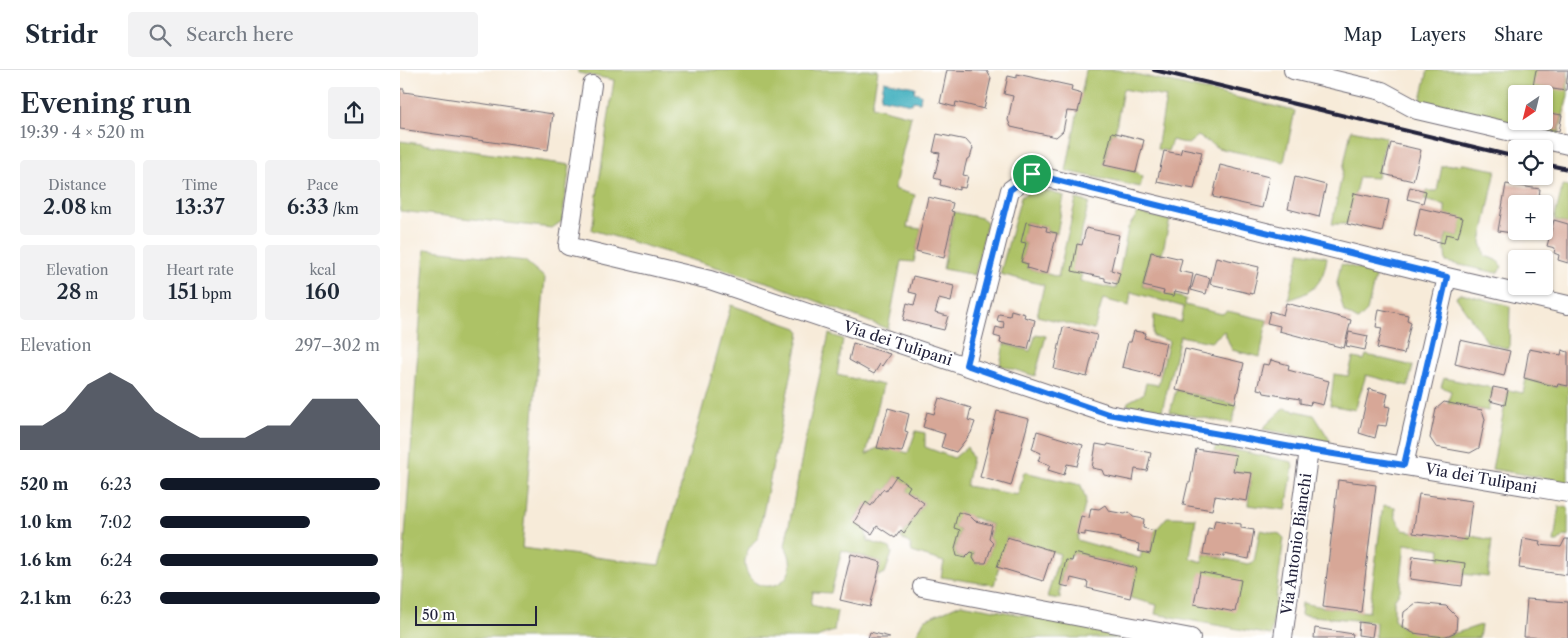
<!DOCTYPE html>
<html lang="en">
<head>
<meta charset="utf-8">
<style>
	:root { --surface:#fff; --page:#f2f2f3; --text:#1f2937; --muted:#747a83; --line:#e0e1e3; --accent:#111827 }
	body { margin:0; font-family:"Libre Caslon Text",serif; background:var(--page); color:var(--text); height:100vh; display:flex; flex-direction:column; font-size:19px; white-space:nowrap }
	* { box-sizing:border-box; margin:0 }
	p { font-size:16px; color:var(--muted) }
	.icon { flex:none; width:28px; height:28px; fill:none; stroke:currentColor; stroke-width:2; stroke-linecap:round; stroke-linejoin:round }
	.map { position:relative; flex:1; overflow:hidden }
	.panel { display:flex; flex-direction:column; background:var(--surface); width:400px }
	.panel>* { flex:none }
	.needle { width:32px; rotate:215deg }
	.buttons { position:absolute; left:1108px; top:15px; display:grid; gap:10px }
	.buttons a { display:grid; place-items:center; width:45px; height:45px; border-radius:5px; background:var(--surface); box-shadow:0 1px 4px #0004; font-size:25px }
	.scale { position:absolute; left:15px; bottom:12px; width:122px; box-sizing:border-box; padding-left:5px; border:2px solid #22223b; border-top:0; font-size:14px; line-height:18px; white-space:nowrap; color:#22223b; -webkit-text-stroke:4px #fff; paint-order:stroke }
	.pin { position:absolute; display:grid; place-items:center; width:42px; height:42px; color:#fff; margin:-21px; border:2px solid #fff; border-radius:50%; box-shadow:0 1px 5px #0007 }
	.round { display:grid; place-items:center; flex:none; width:52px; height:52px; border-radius:5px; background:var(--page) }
	.summary { display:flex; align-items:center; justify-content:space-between; height:85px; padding:0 20px }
	h1 { font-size:28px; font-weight:600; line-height:38px }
	.metrics { display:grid; grid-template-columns:repeat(3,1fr); gap:8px; height:85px; padding:5px 20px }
	.metrics div { display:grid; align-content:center; border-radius:5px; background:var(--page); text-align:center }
	.metrics b { font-size:21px; font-weight:600 }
	.metrics small { font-size:14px; font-weight:400 }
	.metrics p { font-size:14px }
	.chart { height:140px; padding:10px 20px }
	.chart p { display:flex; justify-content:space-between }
	.chart svg { width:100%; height:90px; margin-top:5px; fill:var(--accent); opacity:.7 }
	ul { padding:0 20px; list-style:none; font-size:16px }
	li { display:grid; grid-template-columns:80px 60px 1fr; align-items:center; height:38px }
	li i { height:12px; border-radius:6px; background:var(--accent) }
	header { display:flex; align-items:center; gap:30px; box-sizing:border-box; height:70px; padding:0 25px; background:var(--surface); border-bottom:1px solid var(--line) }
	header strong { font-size:24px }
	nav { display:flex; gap:28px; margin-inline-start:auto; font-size:18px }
	.search { width:350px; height:45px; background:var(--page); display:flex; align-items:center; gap:12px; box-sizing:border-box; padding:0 18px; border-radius:5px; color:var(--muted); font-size:19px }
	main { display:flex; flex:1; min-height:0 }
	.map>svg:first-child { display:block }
	.green { fill:#adc266; stroke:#687250; fill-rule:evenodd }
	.water { fill:#41afbe; stroke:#32687c }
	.building { fill:#d7a797 }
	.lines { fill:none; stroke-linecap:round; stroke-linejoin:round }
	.minor-casing { stroke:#6d6872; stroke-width:20 }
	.minor { stroke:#fff; stroke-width:18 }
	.rail { stroke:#22223b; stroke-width:4 }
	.route-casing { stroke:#fff; stroke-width:10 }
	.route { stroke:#1a73e8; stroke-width:6 }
	.labels { text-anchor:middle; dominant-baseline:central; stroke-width:4; stroke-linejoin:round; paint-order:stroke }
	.street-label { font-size:15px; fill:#22223b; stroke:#fff }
</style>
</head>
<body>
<header>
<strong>Stridr</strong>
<div class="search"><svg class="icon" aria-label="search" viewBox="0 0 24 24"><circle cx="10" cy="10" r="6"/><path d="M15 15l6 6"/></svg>Search here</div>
<nav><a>Map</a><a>Layers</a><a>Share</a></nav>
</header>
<main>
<section class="panel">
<div class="summary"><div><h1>Evening run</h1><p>19:39 · 4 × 520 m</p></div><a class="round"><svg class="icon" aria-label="share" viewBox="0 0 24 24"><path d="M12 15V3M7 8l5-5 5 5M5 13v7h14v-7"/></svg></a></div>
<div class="metrics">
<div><p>Distance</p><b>2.08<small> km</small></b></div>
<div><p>Time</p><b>13:37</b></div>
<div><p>Pace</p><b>6:33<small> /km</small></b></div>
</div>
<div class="metrics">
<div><p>Elevation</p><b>28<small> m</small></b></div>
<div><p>Heart rate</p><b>151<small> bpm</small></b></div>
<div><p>kcal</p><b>160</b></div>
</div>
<div class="chart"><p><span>Elevation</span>297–302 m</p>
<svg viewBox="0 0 160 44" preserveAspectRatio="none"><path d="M0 44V32L10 32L20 25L30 12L40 6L50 12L60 25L70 32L80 38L90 38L100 38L110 32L120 32L130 19L140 19L150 19L160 32V44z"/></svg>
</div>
<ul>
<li><b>520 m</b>6:23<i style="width:100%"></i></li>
<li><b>1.0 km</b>7:02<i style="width:68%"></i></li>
<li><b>1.6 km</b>6:24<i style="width:99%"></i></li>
<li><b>2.1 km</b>6:23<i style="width:100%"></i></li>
</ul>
</section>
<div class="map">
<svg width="1168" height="568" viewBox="0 0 1168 568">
	<rect width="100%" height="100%" fill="#fff"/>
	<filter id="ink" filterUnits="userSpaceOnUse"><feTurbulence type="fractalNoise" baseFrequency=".02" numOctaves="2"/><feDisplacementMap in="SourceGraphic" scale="10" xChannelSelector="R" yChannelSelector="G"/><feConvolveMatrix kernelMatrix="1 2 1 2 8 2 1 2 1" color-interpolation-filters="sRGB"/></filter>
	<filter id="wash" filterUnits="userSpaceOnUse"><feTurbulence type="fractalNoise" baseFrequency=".0096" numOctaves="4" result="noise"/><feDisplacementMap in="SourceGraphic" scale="20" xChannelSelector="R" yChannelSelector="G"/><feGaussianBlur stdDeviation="1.12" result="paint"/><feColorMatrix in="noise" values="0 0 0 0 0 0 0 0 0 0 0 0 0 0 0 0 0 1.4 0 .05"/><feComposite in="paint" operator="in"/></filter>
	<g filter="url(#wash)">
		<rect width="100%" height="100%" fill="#f7ebd9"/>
		<path class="green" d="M178,0H478L472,36L511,46L494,119L515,125L507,157L521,159L514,192L501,191L488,259L373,214L192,160L214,10L178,3Z
			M686,0H718L895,41L884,92L818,78L798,66L788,74L772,70L768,81L757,79L766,27L723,19L715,63H712L704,94L736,102L743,107L740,117L666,101Z
			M1028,0H1168V25L1158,68L1020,33ZM1116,24H1144V51H1116Z
			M951,60L986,67L977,108L959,107L947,154H932Z
			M0,71L170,95L162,151L152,158L0,141Z
			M1064,94L1096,100L1081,172L1085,186L1097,190L1102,197L1097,203L1046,192L1044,173L1047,164L1058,167L1062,148L1045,144V135L1024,130L1026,121H1037L1042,96Z
			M1163,115L1168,116V154L1154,150Z
			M635,118L664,126L657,163L646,161L647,157L626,152L621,172L626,173L621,192L628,194L627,198L658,207L676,129L689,132L672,200L682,203L680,211L716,219L728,158L738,143L770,150L762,184L751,182L742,216L786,229L785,235L822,244L827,241L867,250L860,287L832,280L824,261L811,272L780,266L762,341L727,335L728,332L743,324L746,313L758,315L769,271L753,266L754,245L781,252L784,237L731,222L729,236L703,229L694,260L637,246L644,215L600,204L621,127Z
			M554,142L582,148L587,152L575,205L543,199Z
			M25,179L125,191L145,208L122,478L259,495L331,235L397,258L400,262L358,468C350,475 344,483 345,495C350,532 408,517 385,476L405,371L429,264L443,269L437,305L483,315L466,385L477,378L489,381L490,378L508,383L516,361L525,363V377L554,388L567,377L572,388L566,416L618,425L624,402L681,415L686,430L677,470L740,488L742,481L750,483L755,461L767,447L796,448L790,488L802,492L804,484L848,494L854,492L860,460L880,464L884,468L871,565L755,544L757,535L730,528L737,498L674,483C661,494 660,512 660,529L647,527L660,484L607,467L594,515L541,507L544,492L512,482L510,474L501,468L524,433L507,421L510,416L496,406L486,421L483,419L471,436L466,433L454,451L465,459L468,471L490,478L492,483L485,503L478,506L481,492L442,480L431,523L413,522L411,535L437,541L434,561L419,566L418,568H0V539ZM559,442L592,455L589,468L593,472L586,492L576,493L573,488L574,483L571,482L565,488L557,486L555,478L560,460L554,458Z
			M900,182L927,187C923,214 914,222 888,230Z
			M941,194L976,203L967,241L958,250L944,242L937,213Z
			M1061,223L1110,236L1109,279L1088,273L1056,227Z
			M636,264L646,266L635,306L600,295L604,274L630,281Z
			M966,285L1013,296L1008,316L966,305L955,340L930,335L934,304L948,306L953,288L964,290Z
			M1044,308L1093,318L1088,341L1048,333L1051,321L1041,317Z
			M1126,309L1157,317L1158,314L1168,316V412L1092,399L1108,320L1123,323Z
			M776,320L837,335L832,353L770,342Z
			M884,338L914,345L931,372L862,359Z
			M816,376L892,392L893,397L886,440L848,435L851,403L833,401L835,385L815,382Z
			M983,435L995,437V446L1003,460L1066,470L1067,465L1092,470L1088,507L1063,504L1039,490L1040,479L1005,474L1000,521L994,530V550L1002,557L1044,567L1081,555L1079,568H975L976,552L901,545L902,533L923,537L969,542Z
			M1159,436L1168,438V467L1164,466L1158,472H1154Z
			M561,534L751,568H515L524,550Z"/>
		<path class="water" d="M484,11L515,17L514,22L521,24L520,32L513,31L512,34L481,28Z"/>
		<g id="blocks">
			<path class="building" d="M547,0L587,1L591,8L584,39L556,32L555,37L540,33Z
				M1136,0H1168L1166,21L1133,16Z
				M617,4L672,16L671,21L682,24L678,42L667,41L663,61L656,67L611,57L608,50L613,26L604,24L608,6L617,8Z
				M0,19H4V22L153,44L148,80L0,59Z
				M1150,43L1162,45L1159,61L1147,59Z
				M712,62L744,70L736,102L704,95Z
				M537,64L566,70L573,78L570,88L567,89L563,105L568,106L565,118L559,117V120L540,115L541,110L534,108L540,83L533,82Z
				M991,73L1021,80L1013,111L983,104Z
				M782,78L802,82L794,119L757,112L764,81L780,84Z
				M820,95L869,107L862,138L813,127Z
				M895,107L926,115L919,147L888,139Z
				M1106,114L1140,119L1138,134H1116V161H1133V166L1098,161Z
				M1010,117L1026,121L1023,133L1007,129Z
				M954,123L989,130L982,162L947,154Z
				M528,127L553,133L551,141L554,142L544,188L516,181Z
				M1020,138L1063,148L1058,167L1046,164L1044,173L1014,166Z
				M1154,150L1168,154V193L1158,190L1159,185L1154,183L1155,178L1147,176Z
				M626,152L647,157L646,161L657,163L647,204L627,198L628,194L621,192L626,173L621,172Z
				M686,158L719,165L711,200L720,203L717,214L705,211V208L672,201L677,174L682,175Z
				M751,182L782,189L779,201L793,204L789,224L775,221L774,226L763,224L764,221L743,216Z
				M816,187L859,197L853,224L810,214Z
				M796,204L810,208L806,224L791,220Z
				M513,206L554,216L551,232L539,229L535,243L548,246L544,260L503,250L507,233L514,235L517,224L509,222Z
				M886,233L951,250L944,278L879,261L880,256L867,253L870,241L883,245Z
				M979,239L1008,245L1007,250L1011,252L1004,284L977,278L982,258L976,257Z
				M611,240L625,244L624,247L635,250L628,279L600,273L601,268L594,266L596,257L603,259L604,252L597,251L599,244L610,246Z
				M663,257L697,265L687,307L654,299Z
				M734,261L746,263L744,268L766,273L759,306L722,297L728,272H731Z
				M949,262L968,266L965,280L946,276Z
				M1060,270L1110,281L1104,306L1055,294Z
				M453,273L490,284L482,296L480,294L474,304L449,290Z
				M785,279L844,293L835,333L776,320Z
				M1129,279L1161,285L1162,280L1168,282V316L1158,314L1157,317L1124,308Z
				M871,290L889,295L888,300L929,311L923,335L911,332L910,335L900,333V329L864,323L863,320L857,319L863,294L869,295Z
				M1093,317L1108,320L1105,335L1090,331Z
				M969,319L988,324L985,336L990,337L986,356L978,355L975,368L959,363Z
				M539,328L571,338L568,350L575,352L571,363L556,382L541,377L545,364L523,357L527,342L534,344Z
				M1044,332L1082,340L1085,349L1079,378L1070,383L1036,377L1030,368L1036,339Z
				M488,338L509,344L505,361L508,362L502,382L477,378Z
				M597,341L629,349L611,416L580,407Z
				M637,361L683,375L677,396L667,394L664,405L648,400L650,395L638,391L641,383L632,379Z
				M696,374L707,376L708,374L751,383L747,401L735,399L733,411L704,405L702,400L692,398Z
				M796,379L836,385L833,401L852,403L847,431L815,426L812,440L783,435L788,413H790Z
				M496,406L510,416L507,421L524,433L504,463L501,460L495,468L477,456L472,464L454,452L466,432L471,436L483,419L486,421Z
				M938,410L976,415L961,542L923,537Z
				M1019,424L1072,431L1067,470L1013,463Z
				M705,435L709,441L725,444L729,442L733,447L744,449L743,458L755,461L750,484L738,481L739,474L720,470V468L685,462V465L677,464L681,446L689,448L691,438L699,439Z
				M558,442L569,445L575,451L592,455L589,468L593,472L586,493H576L573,488L574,483L571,482L565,488L557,486L555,478L560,460L554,458Z
				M815,450L841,454V458L854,460L849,489L824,484V487L803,484L808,458L813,459Z
				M607,467L653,481L643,511L597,497Z
				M1123,468L1140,471L1139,475L1161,477L1165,469H1168L1167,505L1119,498Z
				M674,483L737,498L730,528L687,518L688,512L671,508L669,517L660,515L666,490L672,491Z
				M451,484L481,492L470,537L440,530Z
				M1013,486L1065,493L1062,516L1010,509Z
				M800,502L841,510L835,542L794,534Z
				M1127,529L1168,532V568L1124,567Z
				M1016,533L1046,536L1057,547L1056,562L1044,567L1013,563L1002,557L1004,542Z
				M959,552L974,554L972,567L958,565Z
				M915,558L953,564L952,568H914Z
				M470,562L490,567V568H468Z"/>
		</g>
	</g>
	<g filter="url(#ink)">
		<use href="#blocks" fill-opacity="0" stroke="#6d6872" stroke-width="1"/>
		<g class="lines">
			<defs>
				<path id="minor" d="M893,0L982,21L1017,40L1168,75
					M192,15L168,176L310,210L708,344L909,380L1168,423
					M566,295L610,120L632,104L1047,207L1168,235
					M1004,395L1047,207
					M522,517L791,568
					M883,568L909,380"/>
			</defs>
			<use href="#minor" class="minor-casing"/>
			<use href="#minor" class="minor"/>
			<path class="rail" d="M754,0L1116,87
				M1144,94L1168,99"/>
		</g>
	</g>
	<g class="lines" filter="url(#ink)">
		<defs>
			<path id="route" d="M632,104L1047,207L1004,395L908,380L708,344L566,295L610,120Z"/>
		</defs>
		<use href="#route" class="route-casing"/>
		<use href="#route" class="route"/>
	</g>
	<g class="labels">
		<g class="street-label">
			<text transform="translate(498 273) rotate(18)">Via dei Tulipani</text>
			<text transform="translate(1081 408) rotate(10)">Via dei Tulipani</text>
			<text transform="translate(896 474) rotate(-82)">Via Antonio Bianchi</text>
		</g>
	</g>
</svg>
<div class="buttons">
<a><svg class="needle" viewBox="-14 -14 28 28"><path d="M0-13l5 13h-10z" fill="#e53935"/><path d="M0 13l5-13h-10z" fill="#747a83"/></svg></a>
<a><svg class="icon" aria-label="locate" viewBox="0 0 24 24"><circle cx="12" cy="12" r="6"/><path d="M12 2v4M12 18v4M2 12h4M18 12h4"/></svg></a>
<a>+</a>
<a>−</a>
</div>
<div class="scale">50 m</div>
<div class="pin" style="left:632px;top:104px;background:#1e9e55"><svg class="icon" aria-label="arrive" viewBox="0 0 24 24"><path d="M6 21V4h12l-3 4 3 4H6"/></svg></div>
</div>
</main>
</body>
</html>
